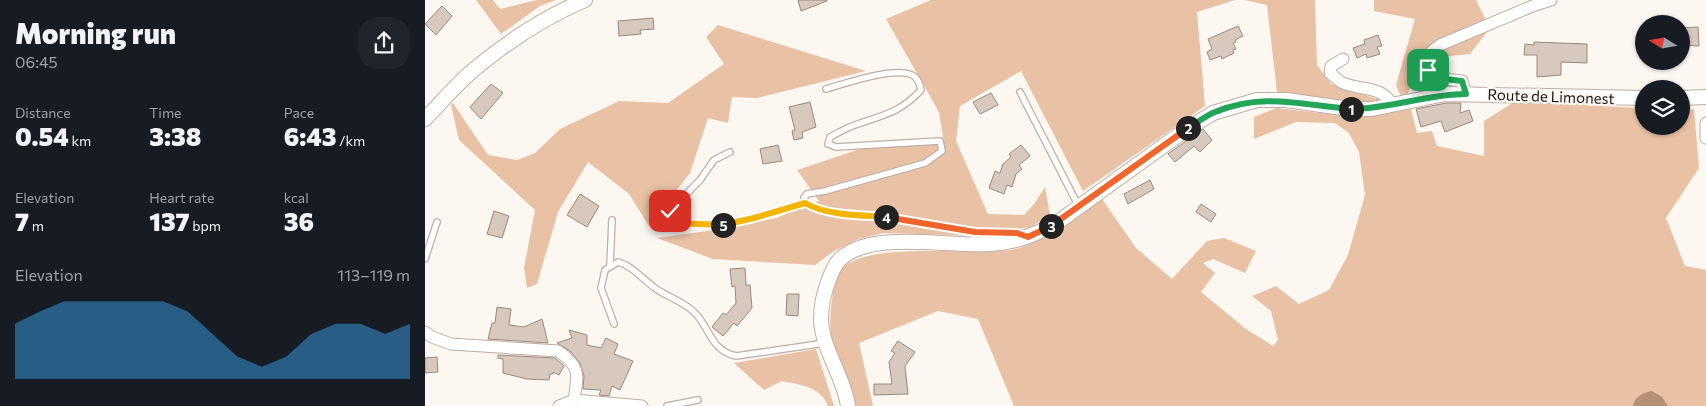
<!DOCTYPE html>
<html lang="en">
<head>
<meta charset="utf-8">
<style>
	:root { --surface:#171b24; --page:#20242c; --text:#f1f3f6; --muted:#9ea1a6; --accent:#307bae }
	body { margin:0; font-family:Commissioner,sans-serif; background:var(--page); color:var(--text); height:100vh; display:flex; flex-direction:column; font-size:19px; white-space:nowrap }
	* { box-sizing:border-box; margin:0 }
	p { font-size:16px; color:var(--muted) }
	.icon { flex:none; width:28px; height:28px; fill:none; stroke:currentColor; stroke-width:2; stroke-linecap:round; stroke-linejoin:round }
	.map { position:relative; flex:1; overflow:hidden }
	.side { display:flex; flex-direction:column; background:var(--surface); width:425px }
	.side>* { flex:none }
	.needle { width:32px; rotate:281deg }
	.tools { position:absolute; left:1210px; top:15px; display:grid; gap:10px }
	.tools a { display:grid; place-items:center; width:55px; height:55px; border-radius:50%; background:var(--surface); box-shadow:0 1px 4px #0004; font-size:25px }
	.pin { position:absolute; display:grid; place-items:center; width:42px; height:42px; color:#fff; margin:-21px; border-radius:10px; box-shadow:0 2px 8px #0006 }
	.km { position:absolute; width:25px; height:25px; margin:-12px; border-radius:50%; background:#222; color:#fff; font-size:14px; line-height:25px; text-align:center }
	.round { display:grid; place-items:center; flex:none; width:52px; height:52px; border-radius:20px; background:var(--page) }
	.summary { display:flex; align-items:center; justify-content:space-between; height:85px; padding:0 15px }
	h1 { font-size:28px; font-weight:800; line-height:38px }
	.metrics { display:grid; grid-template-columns:repeat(3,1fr); gap:8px; height:85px; padding:5px 15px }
	.metrics div { display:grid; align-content:center }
	.metrics b { font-size:25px; font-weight:800 }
	.metrics small { font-size:14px; font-weight:400 }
	.metrics p { font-size:14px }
	.chart { height:140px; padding:10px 15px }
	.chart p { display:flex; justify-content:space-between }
	.chart svg { width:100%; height:90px; margin-top:5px; fill:var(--accent); opacity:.7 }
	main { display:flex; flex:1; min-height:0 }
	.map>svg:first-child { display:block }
	.forest { fill:#e9c1a5 }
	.water { fill:#b79176 }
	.building { fill:#d8c9be; stroke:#988a80 }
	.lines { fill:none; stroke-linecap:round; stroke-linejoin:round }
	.service-casing { stroke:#beaea4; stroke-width:8 }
	.minor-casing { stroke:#beaea4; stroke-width:13 }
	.tertiary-casing { stroke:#beaea4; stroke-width:16 }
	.service { stroke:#fff; stroke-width:5.5 }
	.minor { stroke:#fff; stroke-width:11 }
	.tertiary { stroke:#fff; stroke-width:14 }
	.split-1-casing { stroke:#fff; stroke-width:10 }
	.split-2-casing { stroke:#fff; stroke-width:10 }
	.split-3-casing { stroke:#fff; stroke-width:10 }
	.split-4-casing { stroke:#fff; stroke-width:10 }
	.split-5-casing { stroke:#fff; stroke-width:10 }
	.split-6-casing { stroke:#fff; stroke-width:10 }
	.split-1 { stroke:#22a559; stroke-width:6 }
	.split-2 { stroke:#22a559; stroke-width:6 }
	.split-3 { stroke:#f0652b; stroke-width:6 }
	.split-4 { stroke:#f0652b; stroke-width:6 }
	.split-5 { stroke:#f5b400; stroke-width:6 }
	.split-6 { stroke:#f5b400; stroke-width:6 }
	.labels { text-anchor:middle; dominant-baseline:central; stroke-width:4.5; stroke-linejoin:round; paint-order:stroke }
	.street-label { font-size:15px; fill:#1e1915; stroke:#fdf7f2 }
</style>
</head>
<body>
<main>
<section class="side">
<div class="summary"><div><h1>Morning run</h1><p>06:45</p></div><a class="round"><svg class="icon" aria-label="share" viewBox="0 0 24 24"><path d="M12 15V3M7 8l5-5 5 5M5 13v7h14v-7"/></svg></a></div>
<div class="metrics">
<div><p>Distance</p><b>0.54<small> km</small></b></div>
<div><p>Time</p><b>3:38</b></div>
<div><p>Pace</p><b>6:43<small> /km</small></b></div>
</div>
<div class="metrics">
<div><p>Elevation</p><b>7<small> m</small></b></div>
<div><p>Heart rate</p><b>137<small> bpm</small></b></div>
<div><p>kcal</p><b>36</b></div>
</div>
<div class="chart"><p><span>Elevation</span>113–119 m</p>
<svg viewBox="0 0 160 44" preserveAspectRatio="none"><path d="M0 44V17L10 11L20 6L30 6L40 6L50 6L60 6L70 11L80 22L90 33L100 38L110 33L120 22L130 17L140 17L150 22L160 17V44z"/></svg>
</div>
</section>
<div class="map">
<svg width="1281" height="406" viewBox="0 0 1281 406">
	<rect width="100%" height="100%" fill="#fdf7f2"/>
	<path class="forest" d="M51,0H68L75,9L112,0H131L115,6L76,34Z
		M506,0H810L772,12L780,106L658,191L596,71L535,106L531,141L563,214L599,215L609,204L620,187L625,214L606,227L558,236L458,233L434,239L409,251L390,265L288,259L232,238L303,228L351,218L394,201L372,170L435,149L519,143L514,112L461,19Z
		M820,0H890L892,65L906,84L955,100L923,103L852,92L842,5Z
		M949,0H1051L1065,28L1045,54L1015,57L987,81L983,94L976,97L971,85L990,19L949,11Z
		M293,25L441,71L332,98L307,97L303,123L283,118L265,173L224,226L204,194L163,162L133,212L112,284L102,288L99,268L110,210L34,140L26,105L28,103L63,155L92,160L110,153L135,129L194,101L243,103L299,64L281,37Z
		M1094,99L1174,106L1219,108V126H1256V109H1269L1274,168L1241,218L1260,266L1281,270V406H589L553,319L513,311L434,343L448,406H431L429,397C423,380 413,363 408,345C404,329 405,315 407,300C408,290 411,274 417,268C446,241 543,256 585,250C618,245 649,217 677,199L711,248L747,279L782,241L799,238L831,251L820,273L788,259L778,263L790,273L776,292L821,329L848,346L853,340L846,311L827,296L851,286L874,304L904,290L923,255L940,195L934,152L924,133L910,123L871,122L829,139V117L851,108L921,116L956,115L986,109L992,133L1007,131L1012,146L1059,156V121Z
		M391,349L409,406H403C395,386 375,385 357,381L339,390L309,363Z"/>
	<path class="water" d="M1227,391L1237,397L1243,406H1208C1209,397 1219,392 1227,391Z"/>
	<path class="building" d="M373,0H402V1L376,11Z
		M17,6L27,16L11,35L0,24Z
		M228,18L229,29L215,30L216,34L194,36L193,21Z
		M813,26L818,36L810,40L811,42L808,43L811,49L808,50L809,53L797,59L796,56L785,60L782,52L787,49L783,39Z
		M1273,27L1274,46L1256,45V28Z
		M953,35L957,46L952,47L955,54L942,58L941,54L932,58L928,48L940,44L939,40Z
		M1109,42L1162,44V63L1136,62V75L1112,77V55H1099L1100,44L1109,45Z
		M66,84L78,93L56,119L45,107Z
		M566,93L573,105L555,114L548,102Z
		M385,102L391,127L377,132L378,138L369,140L367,131L370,130L364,107Z
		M1021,103H1036L1035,113L1044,110L1048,121L1020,132L1016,121L996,127L991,109Z
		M778,129L787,140L775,152L769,146L750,162L743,154Z
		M353,145L357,161L338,164L335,149Z
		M596,145L605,156L594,165L597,169L591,174L587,187L582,185L579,194L564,188L570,171L575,173L578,164L586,157L584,154Z
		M725,180L729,189L703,204L699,194Z
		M155,194L174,206L162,227L142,215Z
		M776,204L791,214L786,222L771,212Z
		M69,211L84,216L77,238L62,234Z
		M320,268L321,285H325L327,308L312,326L309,323L298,336L287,327L298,313L301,315L311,303L310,286L307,287L305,269Z
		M362,294H374L373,316L361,315Z
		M72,307L86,309L84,325L99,327L117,319L123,343L63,339L67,323H70Z
		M144,330L162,335V345L176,348L181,338L193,344L189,354L208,361L195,390L187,386L184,396L174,395L176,390L158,389L159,376L155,363L145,351L132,343L147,338Z
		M473,341L490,352L480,366L483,394L449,395V384H467L464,362L470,353L466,351Z
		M73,355L130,358L139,366L134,375L128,372V374H125L124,380L102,379L78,373V359L73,358Z
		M12,357L13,372L0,373V358Z"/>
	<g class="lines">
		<defs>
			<path id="service" d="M401,89C419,84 472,65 489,76C493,79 495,85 496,90C475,113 458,115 430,125C421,128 413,133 405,137L403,144L411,147L515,141L517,151L500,163L400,191L382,194L379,198L380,203L389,208L416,213L463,218L550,232L596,235
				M595,92L654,207
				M305,152L289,160L275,180L245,211L244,218L251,223L295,226L329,219L380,203
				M0,259L12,222
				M185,265L187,220
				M189,324L176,288L180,270L193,262C208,266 218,280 230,288C242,297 260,302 270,313C285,328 286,351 311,356L400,343
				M242,406L273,400"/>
			<path id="minor" d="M918,59L906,66L905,73C909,76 913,81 918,83C937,91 956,85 968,105
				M1041,94L1037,81L1010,78L1003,70L1006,52L1015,45L1110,5L1126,0
				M1281,123V138
				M0,332L7,337L26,344L133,351C156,367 153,374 149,400
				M134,406L149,400L217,406"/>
			<path id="tertiary" d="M1256,98L1281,97
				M0,119C17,102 33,82 52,67C86,39 120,17 160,0
				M423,406C419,376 397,350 396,319C396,307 399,293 403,282C407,272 410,262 419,256C452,231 524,247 565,244C590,243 611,235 633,222L759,131L788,113L832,100H861L924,109H947L1020,94L1219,98"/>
		</defs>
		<use href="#service" class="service-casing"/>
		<use href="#minor" class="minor-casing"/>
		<use href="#tertiary" class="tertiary-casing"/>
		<use href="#service" class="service"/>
		<use href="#minor" class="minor"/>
		<use href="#tertiary" class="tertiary"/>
	</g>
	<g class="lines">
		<defs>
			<path id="split-1" d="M926,109C965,109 1002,94 1041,94L1037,81L1010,78L1003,70"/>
			<path id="split-2" d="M763,128C772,123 780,116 790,112C838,92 876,105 926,109"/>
			<path id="split-3" d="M626,226L763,128"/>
			<path id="split-4" d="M461,217L550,232L592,233L603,237L626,226"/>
			<path id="split-5" d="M298,225L329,218L380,203C403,216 435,215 461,217"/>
			<path id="split-6" d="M245,211L244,218L251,223L298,225"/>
		</defs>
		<use href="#split-1" class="split-1-casing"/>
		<use href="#split-2" class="split-2-casing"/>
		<use href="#split-3" class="split-3-casing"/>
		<use href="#split-4" class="split-4-casing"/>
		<use href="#split-5" class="split-5-casing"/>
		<use href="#split-6" class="split-6-casing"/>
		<use href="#split-1" class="split-1"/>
		<use href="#split-2" class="split-2"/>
		<use href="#split-3" class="split-3"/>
		<use href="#split-4" class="split-4"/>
		<use href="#split-5" class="split-5"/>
		<use href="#split-6" class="split-6"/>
	</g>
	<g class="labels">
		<g class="street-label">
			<text transform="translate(1126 96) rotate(2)">Route de Limonest</text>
		</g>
	</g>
</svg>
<div class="tools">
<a><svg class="needle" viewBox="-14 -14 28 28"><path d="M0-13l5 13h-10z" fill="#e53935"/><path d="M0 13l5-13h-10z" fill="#9ea1a6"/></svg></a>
<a><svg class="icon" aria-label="layers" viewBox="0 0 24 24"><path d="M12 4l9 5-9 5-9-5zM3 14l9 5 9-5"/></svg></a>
</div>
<div class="pin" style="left:1003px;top:70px;background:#1e9e55"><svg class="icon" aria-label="arrive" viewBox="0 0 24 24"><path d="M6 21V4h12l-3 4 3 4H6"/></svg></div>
<div class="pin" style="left:245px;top:211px;background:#d93025"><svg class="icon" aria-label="check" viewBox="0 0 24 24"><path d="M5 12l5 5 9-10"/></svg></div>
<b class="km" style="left:926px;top:109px">1</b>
<b class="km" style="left:763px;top:128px">2</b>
<b class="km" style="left:626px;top:226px">3</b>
<b class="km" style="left:461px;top:217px">4</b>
<b class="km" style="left:298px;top:225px">5</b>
</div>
</main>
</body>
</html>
